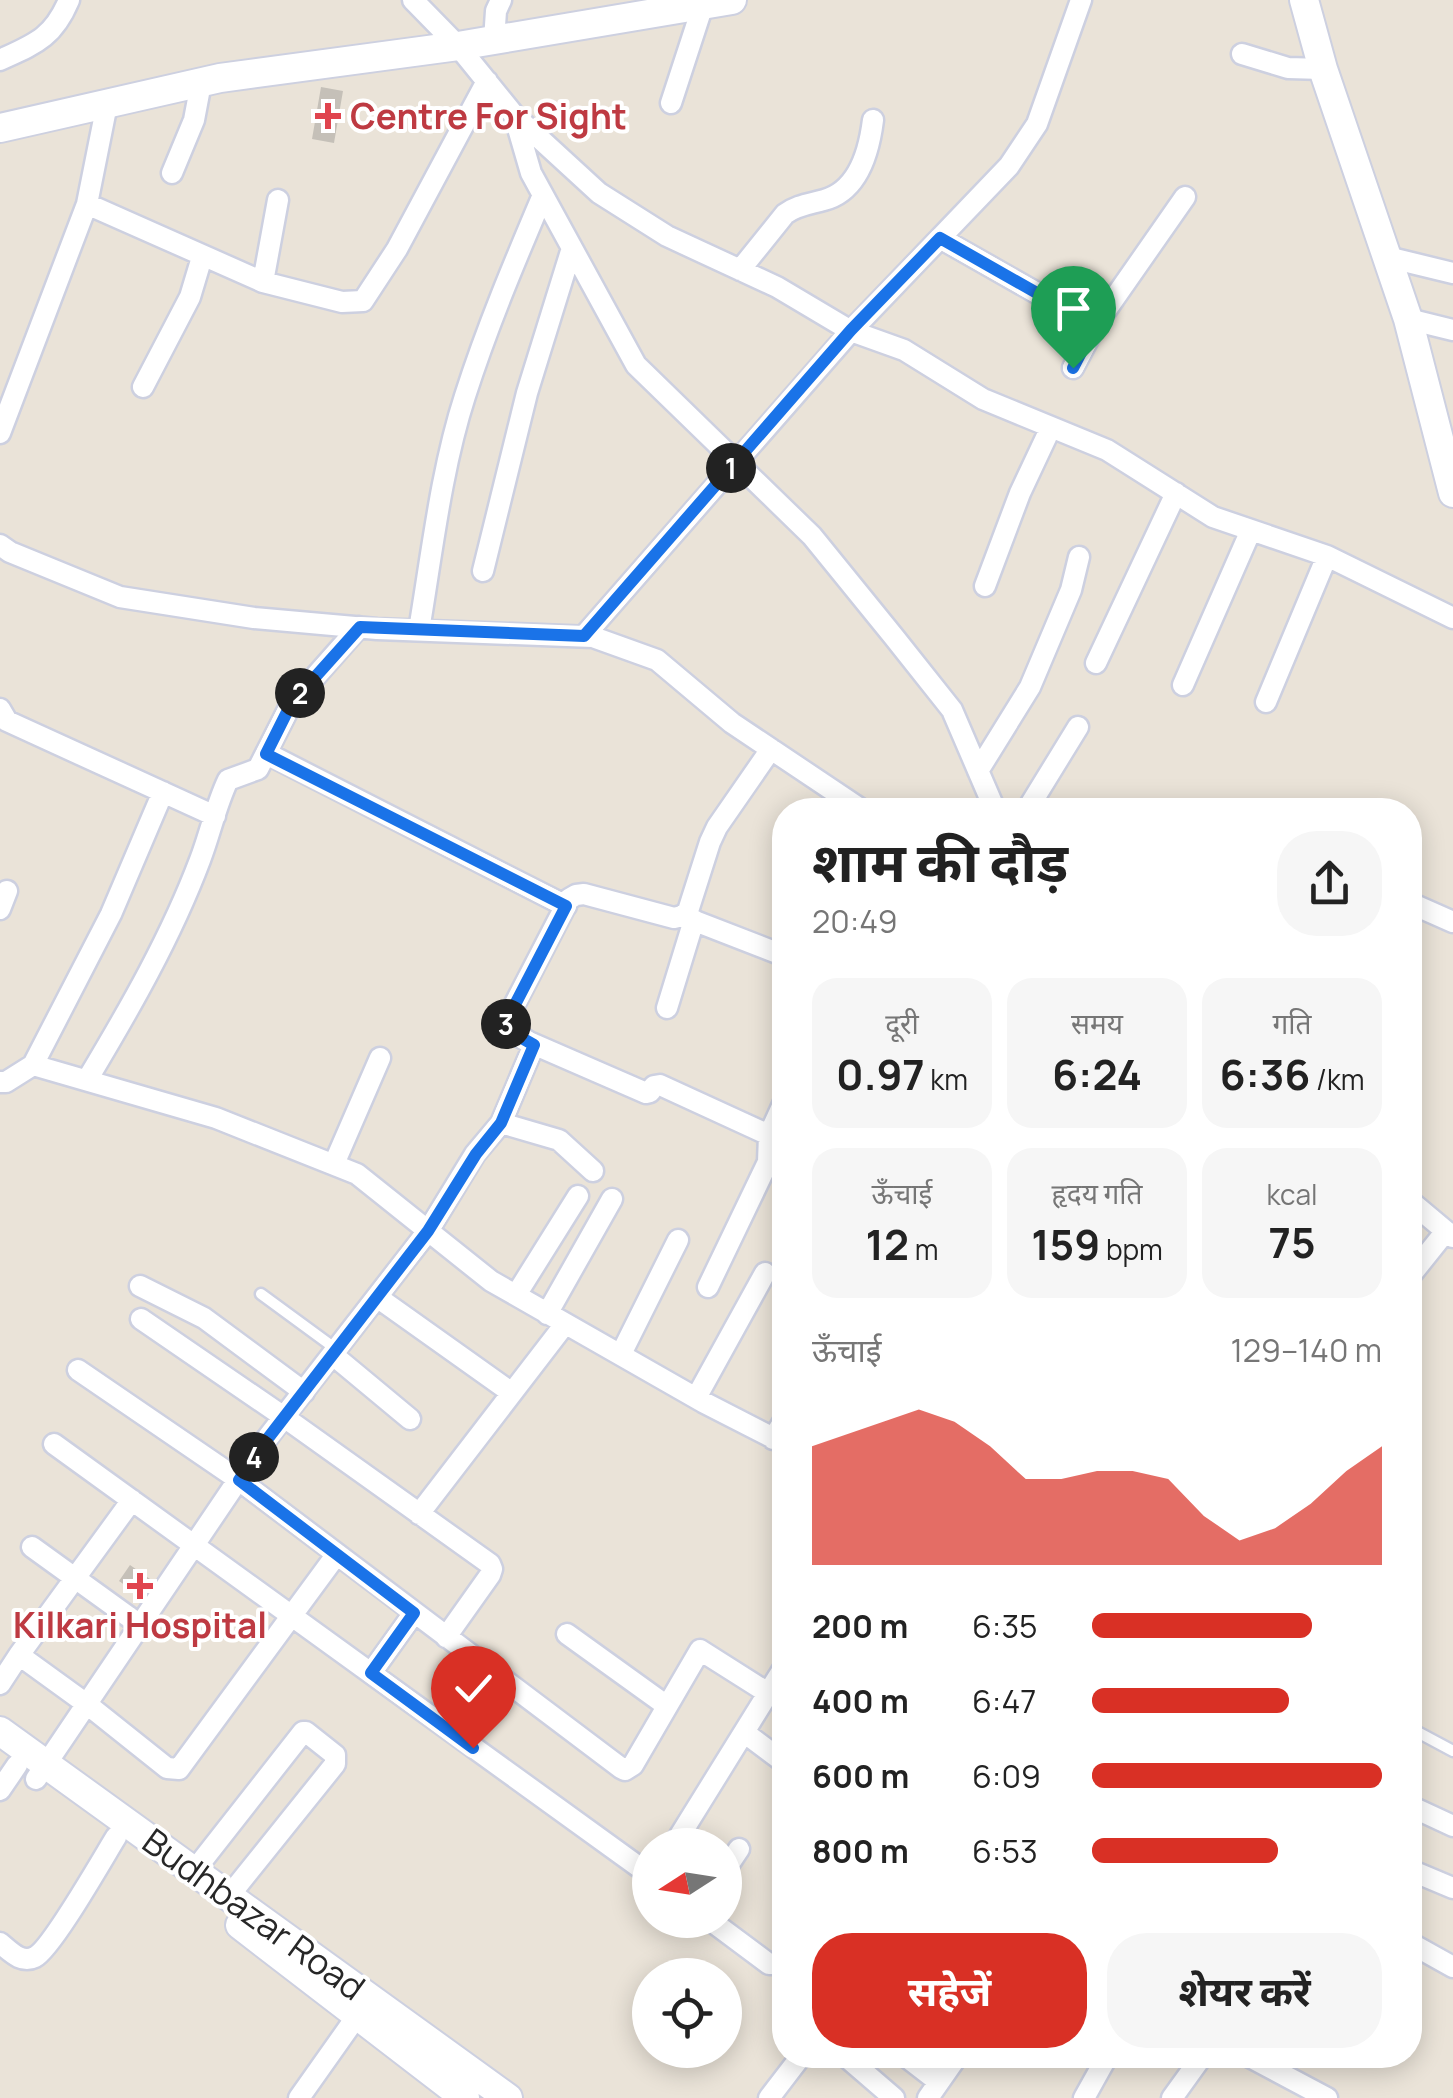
<!DOCTYPE html>
<html lang="hi">
<head>
<meta charset="utf-8">
<style>
	:root { --surface:#fff; --page:#f6f6f6; --text:#222; --muted:#767676; --accent:#d93025 }
	body { margin:0; font-family:Manrope,"Noto Sans Devanagari",sans-serif; background:var(--page); color:var(--text); height:100vh; display:flex; flex-direction:column; font-size:38px; white-space:nowrap }
	* { box-sizing:border-box; margin:0 }
	p { font-size:32px; color:var(--muted) }
	.icon { flex:none; width:55px; height:55px; fill:none; stroke:currentColor; stroke-width:2; stroke-linecap:round; stroke-linejoin:round }
	.map { position:relative; flex:1; overflow:hidden }
	.side { position:absolute; left:772px; top:798px; width:650px; height:1270px; display:flex; flex-direction:column; background:var(--surface); border-radius:40px; box-shadow:0 5px 25px #0003 }
	.side>* { flex:none }
	.needle { width:65px; rotate:258deg }
	.tools { position:absolute; left:632px; top:1828px; display:grid; gap:20px }
	.tools a { display:grid; place-items:center; width:110px; height:110px; border-radius:50%; background:var(--surface); box-shadow:0 5px 25px #0003; font-size:50px }
	.pin { position:absolute; display:grid; place-items:center; width:85px; height:85px; color:#fff; margin:-102px -42px; border-radius:50% 50% 50% 0; rotate:-45deg; box-shadow:0 0 10px #0007 }
	.pin .icon { rotate:45deg }
	.km { position:absolute; width:50px; height:50px; margin:-25px; border-radius:50%; background:#222; color:#fff; font-size:28px; line-height:50px; text-align:center }
	.round { display:grid; place-items:center; flex:none; width:105px; height:105px; border-radius:40px; background:var(--page) }
	.overview { display:flex; align-items:center; justify-content:space-between; height:170px; padding:0 40px }
	h1 { font-size:55px; font-weight:700; line-height:75px }
	.metrics { display:grid; grid-template-columns:repeat(3,1fr); gap:15px; height:170px; padding:10px 40px }
	.metrics div { display:grid; align-content:center; border-radius:25px; background:var(--page); text-align:center }
	.metrics b { font-size:42px; font-weight:700 }
	.metrics small { font-size:28px; font-weight:400 }
	.metrics p { font-size:28px }
	.chart { height:280px; padding:20px 40px }
	.chart p { display:flex; justify-content:space-between }
	.chart svg { width:100%; height:180px; margin-top:10px; fill:var(--accent); opacity:.7 }
	.button { display:flex; gap:20px; margin-top:auto; padding:20px 40px }
	.button a { flex:1; height:115px; border-radius:40px; background:var(--accent); color:#fff; font-size:40px; font-weight:700; line-height:115px; text-align:center }
	.button a+a { background:var(--page); color:var(--text) }
	ul { padding:0 40px; list-style:none; font-size:32px }
	li { display:grid; grid-template-columns:160px 120px 1fr; align-items:center; height:75px }
	li i { height:25px; border-radius:12px; background:var(--accent) }
	.map>svg:first-child { display:block }
	.building { fill:#c5c0b8 }
	.lines { fill:none; stroke-linecap:round; stroke-linejoin:round }
	.lane-casing { stroke:#cdd0e0; stroke-width:15 }
	.street-casing { stroke:#cdd0e0; stroke-width:25 }
	.secondary-casing { stroke:#cdd0e0; stroke-width:32 }
	.lane { stroke:#fff; stroke-width:10 }
	.street { stroke:#fff; stroke-width:20 }
	.secondary { stroke:#fff; stroke-width:28 }
	.route-casing { stroke:#fff; stroke-width:20 }
	.route { stroke:#1a73e8; stroke-width:12 }
	.health-dot { fill:#e0444e; stroke:#fff; stroke-width:4 }
	.labels { text-anchor:middle; dominant-baseline:central; stroke-width:8; stroke-linejoin:round; paint-order:stroke }
	.health-label { font-size:35px; font-weight:bold; fill:#be3a42; stroke:#fff; text-anchor:start }
	.street-label { font-size:35px; fill:#272727; stroke:#fff }
</style>
</head>
<body>
<div class="map">
<svg width="1453" height="2098" viewBox="0 0 1453 2098">
	<rect width="100%" height="100%" fill="#eae3d8"/>
	<path class="building" d="M321,87L343,91L334,143L312,139Z
		M130,1565L160,1586L149,1602L119,1581Z"/>
	<g class="lines">
		<defs>
			<path id="lane" d="M261,1294L336,1349
				M1410,1728L1453,1751"/>
			<path id="street" d="M413,0L458,46L514,115L599,193L667,236L777,287L851,331L904,350L983,399L1107,450L1213,517L1327,556L1453,618
				M494,40L496,11L501,0
				M1242,54L1288,68L1323,69
				M0,60C35,44 53,38 69,0
				M671,103L703,5
				M515,118L531,173L636,365L812,536L894,637L952,710L995,810
				M172,173L194,120L201,83
				M87,204L263,282L342,302L363,301L397,249L487,81
				M940,238L1095,326
				M1387,257L1453,273
				M740,270L785,214C797,205 810,204 824,200C858,191 869,152 873,120
				M263,282L278,200
				M1408,319L1453,330
				M1073,368L1095,326L1185,197
				M143,387L190,297L202,257
				M0,433L87,204L107,104
				M0,545L10,552L120,597L254,618L377,629L593,637L657,660L732,723L862,810
				M483,571L527,393L572,248
				M985,586L1020,493L1051,427
				M419,630C432,553 441,470 465,396C487,327 515,261 543,195
				M584,636L851,331L1009,166L1037,124L1081,0
				M1096,663L1176,493
				M1183,685L1251,530
				M1266,702L1327,556
				M0,709L7,721L215,816
				M266,753L566,906
				M978,771L1030,687L1071,590L1079,557
				M1027,810L1078,727
				M1410,903L1453,922
				M0,909L7,891
				M682,916L785,956
				M667,1008L694,920
				M531,1043L646,1093L650,1092L654,1086L660,1085L769,1135
				M33,1065L111,914L163,792
				M87,1080C129,1010 171,937 200,860C210,834 216,805 228,780L258,769L291,704L359,627
				M0,1082H6L33,1065L216,1118L357,1174L491,1281L703,1402L785,1444
				M501,1123L559,1140L593,1171
				M334,1164L380,1058
				M1410,1201L1453,1237
				M1410,1276L1446,1231
				M140,1286L204,1318L304,1392
				M708,1287L768,1162L769,1135L785,1100
				M516,1295L578,1196
				M377,1297L512,1393
				M547,1314L612,1199
				M141,1319L284,1417L490,1564L492,1569L490,1575L446,1637
				M621,1354L678,1240
				M333,1355L410,1419
				M78,1370L239,1480L621,1768L625,1770L633,1765L700,1650L768,1693
				M696,1398L765,1273
				M773,1439L785,1419
				M54,1444L650,1875
				M419,1514L565,1324
				M32,1547L140,1625
				M567,1634L667,1706
				M19,1655L88,1705L167,1768L179,1769L337,1554
				M371,1673L414,1613
				M0,1684L19,1655L132,1500
				M745,1733L785,1763
				M36,1779L261,1446L428,1231L475,1154L501,1123L534,1045L507,1029L506,1021L569,899L576,895L584,894L674,918L682,916L688,911L710,842L717,827L771,749
				M0,1790L17,1765
				M1410,1806L1453,1826
				M674,1845L785,1666
				M725,1870L739,1849
				M1410,1870L1453,1888
				M194,1871L303,1732H306L335,1755V1764L229,1896
				M710,1920L769,1964H777L785,1954
				M0,1943C10,1951 21,1964 35,1957C52,1948 103,1858 116,1837
				M1410,1943L1453,1967
				M844,2055L894,2098
				M904,2055L939,2082
				M1246,2055L1327,2098
				M299,2098L364,2006
				M769,2098L802,2055
				M928,2098L958,2055
				M1084,2098L1108,2055
				M1172,2098L1203,2055"/>
			<path id="secondary" d="M1304,0L1323,69L1408,319L1453,493
				M0,128L220,78L458,46L732,0
				M0,1731L508,2098
				M240,1925L465,2098"/>
		</defs>
		<use href="#lane" class="lane-casing"/>
		<use href="#street" class="street-casing"/>
		<use href="#secondary" class="secondary-casing"/>
		<use href="#lane" class="lane"/>
		<use href="#street" class="street"/>
		<use href="#secondary" class="secondary"/>
	</g>
	<g class="lines">
		<defs>
			<path id="route" d="M473,1748L371,1673L414,1613L239,1480L262,1446L428,1231L476,1154L501,1123L534,1045L506,1029V1022L566,906L266,754L291,704L360,627L584,636L851,330L940,238L1095,326L1073,368"/>
		</defs>
		<use href="#route" class="route-casing"/>
		<use href="#route" class="route"/>
	</g>
	<g class="health-dot">
		<path d="M323 101h10v10h10v10h-10v10h-10v-10h-10v-10h10z"/>
		<path d="M135 1571h10v10h10v10h-10v10h-10v-10h-10v-10h10z"/>
	</g>
	<g class="labels">
		<g class="health-label">
			<text x="350" y="116">Centre For Sight</text>
			<text x="140" y="1625" text-anchor="middle">Kilkari Hospital</text>
		</g>
		<g class="street-label">
			<text transform="translate(254 1914) rotate(36)">Budhbazar Road</text>
		</g>
	</g>
</svg>
<div class="tools">
<a><svg class="needle" viewBox="-14 -14 28 28"><path d="M0-13l5 13h-10z" fill="#e53935"/><path d="M0 13l5-13h-10z" fill="#767676"/></svg></a>
<a><svg class="icon" aria-label="locate" viewBox="0 0 24 24"><circle cx="12" cy="12" r="6"/><path d="M12 2v4M12 18v4M2 12h4M18 12h4"/></svg></a>
</div>
<div class="pin" style="left:1073px;top:368px;background:#1e9e55"><svg class="icon" aria-label="arrive" viewBox="0 0 24 24"><path d="M6 21V4h12l-3 4 3 4H6"/></svg></div>
<div class="pin" style="left:473px;top:1748px;background:#d93025"><svg class="icon" aria-label="check" viewBox="0 0 24 24"><path d="M5 12l5 5 9-10"/></svg></div>
<b class="km" style="left:731px;top:468px">1</b>
<b class="km" style="left:300px;top:693px">2</b>
<b class="km" style="left:506px;top:1024px">3</b>
<b class="km" style="left:254px;top:1457px">4</b>
<section class="side">
<div class="overview"><div><h1>शाम की दौड़</h1><p>20:49</p></div><a class="round"><svg class="icon" aria-label="share" viewBox="0 0 24 24"><path d="M12 15V3M7 8l5-5 5 5M5 13v7h14v-7"/></svg></a></div>
<div class="metrics">
<div><p>दूरी</p><b>0.97<small> km</small></b></div>
<div><p>समय</p><b>6:24</b></div>
<div><p>गति</p><b>6:36<small> /km</small></b></div>
</div>
<div class="metrics">
<div><p>ऊँचाई</p><b>12<small> m</small></b></div>
<div><p>हृदय गति</p><b>159<small> bpm</small></b></div>
<div><p>kcal</p><b>75</b></div>
</div>
<div class="chart"><p><span>ऊँचाई</span>129–140 m</p>
<svg viewBox="0 0 160 44" preserveAspectRatio="none"><path d="M0 44V15L10 12L20 9L30 6L40 9L50 15L60 23L70 23L80 21L90 21L100 23L110 32L120 38L130 35L140 29L150 21L160 15V44z"/></svg>
</div>
<ul>
<li><b>200 m</b>6:35<i style="width:76%"></i></li>
<li><b>400 m</b>6:47<i style="width:68%"></i></li>
<li><b>600 m</b>6:09<i style="width:100%"></i></li>
<li><b>800 m</b>6:53<i style="width:64%"></i></li>
</ul>
<div class="button"><a>सहेजें</a><a>शेयर करें</a></div>
</section>
</div>
</body>
</html>
